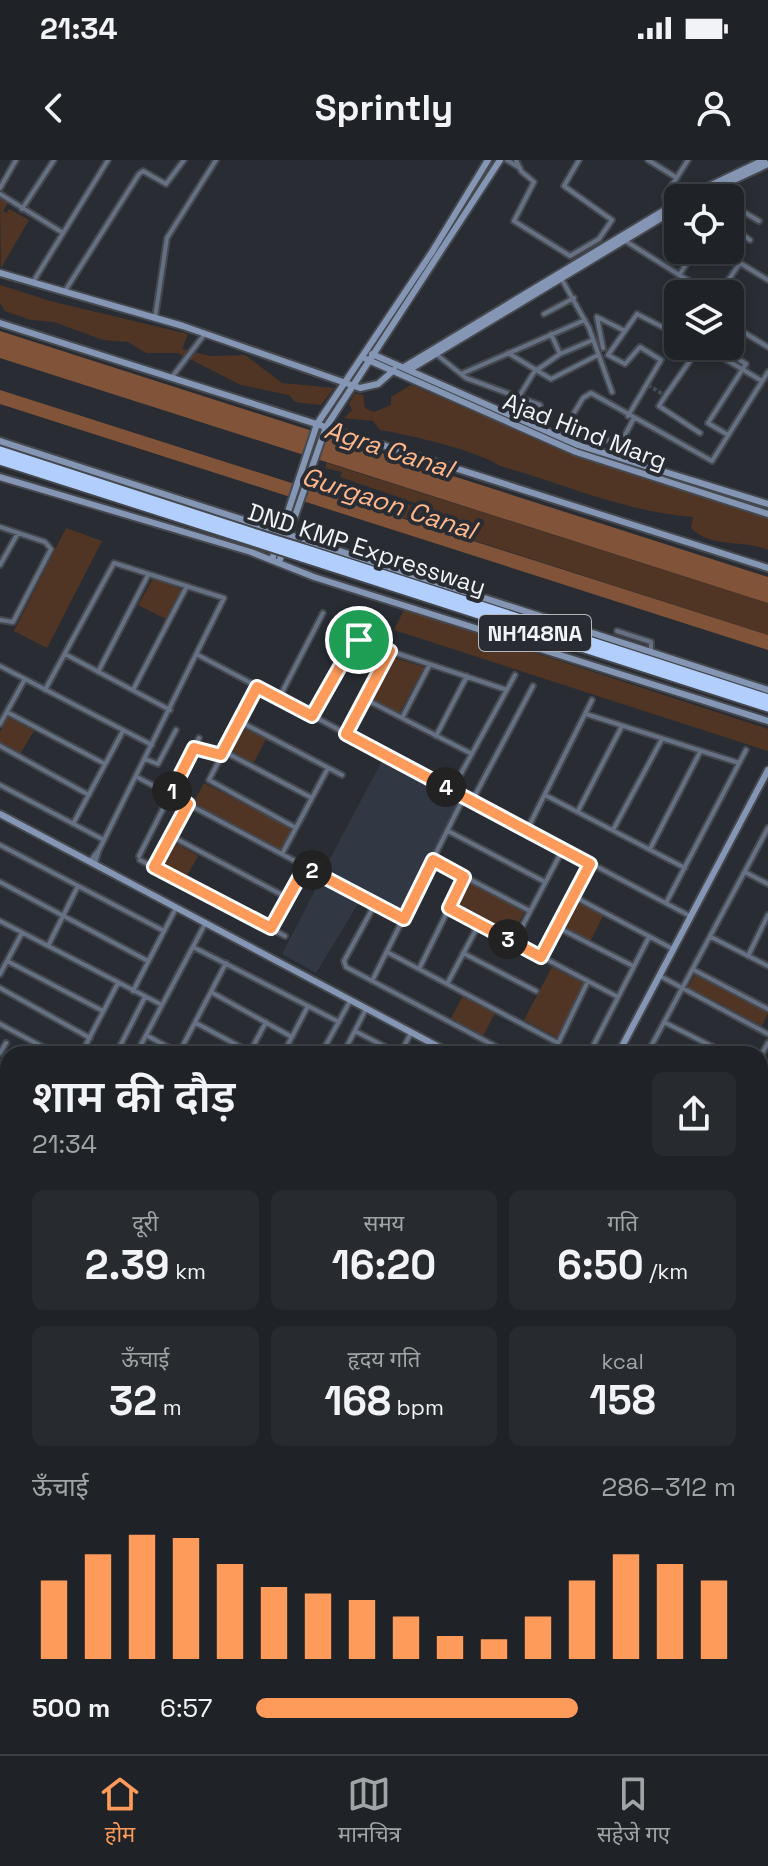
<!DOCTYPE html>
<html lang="hi">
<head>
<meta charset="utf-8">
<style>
	:root { --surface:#1f2226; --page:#272a2e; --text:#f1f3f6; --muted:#a1a4a7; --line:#3c3f43; --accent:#ff9b5a }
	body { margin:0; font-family:"Space Grotesk","Noto Sans Devanagari",sans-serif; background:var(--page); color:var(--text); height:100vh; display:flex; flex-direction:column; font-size:30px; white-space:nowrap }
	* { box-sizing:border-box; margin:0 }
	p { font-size:26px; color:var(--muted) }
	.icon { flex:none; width:44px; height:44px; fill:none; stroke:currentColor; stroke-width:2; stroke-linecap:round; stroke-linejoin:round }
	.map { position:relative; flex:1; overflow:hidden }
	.sheet { position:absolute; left:0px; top:886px; width:768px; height:708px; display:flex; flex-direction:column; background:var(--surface); border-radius:24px 24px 0 0; box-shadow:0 4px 12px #0003,0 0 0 2px var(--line) }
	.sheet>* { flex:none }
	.controls { position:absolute; left:664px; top:24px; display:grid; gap:16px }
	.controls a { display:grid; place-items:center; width:80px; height:80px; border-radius:12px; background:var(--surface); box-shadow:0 4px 12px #0003,0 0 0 2px var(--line); font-size:40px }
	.pin { position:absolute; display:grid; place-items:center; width:68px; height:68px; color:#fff; margin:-34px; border:4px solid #fff; border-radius:50%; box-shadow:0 2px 8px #0007 }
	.km { position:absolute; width:40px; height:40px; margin:-20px; border-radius:50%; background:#222; color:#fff; font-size:22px; line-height:40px; text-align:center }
	.round { display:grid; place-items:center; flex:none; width:84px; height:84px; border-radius:12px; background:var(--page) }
	.overview { display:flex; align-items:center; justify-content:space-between; height:136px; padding:0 32px }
	h1 { font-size:44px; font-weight:600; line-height:60px }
	.stats { display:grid; grid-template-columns:repeat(3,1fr); gap:12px; height:136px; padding:8px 32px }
	.stats div { display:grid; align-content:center; border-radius:12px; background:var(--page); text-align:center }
	.stats b { font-size:40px; font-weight:600 }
	.stats small { font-size:22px; font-weight:400 }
	.stats p { font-size:22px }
	.chart { height:224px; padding:16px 32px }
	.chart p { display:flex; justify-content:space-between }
	.chart svg { width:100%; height:144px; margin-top:8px; stroke:var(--accent); stroke-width:6 }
	ul { padding:0 32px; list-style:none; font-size:26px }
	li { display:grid; grid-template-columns:128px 96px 1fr; align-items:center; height:60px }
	li i { height:20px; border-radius:10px; background:var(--accent) }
	.status { display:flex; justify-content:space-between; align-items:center; height:56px; padding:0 40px; background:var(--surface); direction:ltr }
	.status svg { height:22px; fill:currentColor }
	header { display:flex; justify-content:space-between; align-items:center; height:104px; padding:0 32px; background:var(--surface); font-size:36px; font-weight:600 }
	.dock { display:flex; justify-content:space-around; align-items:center; height:112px; border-top:2px solid var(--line); background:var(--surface); font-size:22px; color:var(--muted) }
	.dock a { display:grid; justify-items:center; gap:4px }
	.dock .on { color:var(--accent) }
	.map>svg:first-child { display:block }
	.built { fill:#313843 }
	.green { fill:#513524 }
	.water { fill:#815439 }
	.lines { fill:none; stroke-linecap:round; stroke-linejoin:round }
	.street-tunnel { stroke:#474b51; stroke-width:4; stroke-dasharray:4 2; stroke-linecap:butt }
	.street-casing { stroke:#45494f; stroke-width:8 }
	.secondary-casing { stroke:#45494f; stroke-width:10 }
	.highway-casing { stroke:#45494f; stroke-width:13 }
	.street { stroke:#657083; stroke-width:4 }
	.secondary { stroke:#8496b4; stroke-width:6 }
	.highway { stroke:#b2cefd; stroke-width:9 }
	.highway-bridge-casing { stroke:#45494f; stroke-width:13; stroke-linecap:butt }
	.highway-bridge { stroke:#b2cefd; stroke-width:9 }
	.route-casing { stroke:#fff; stroke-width:16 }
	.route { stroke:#ff9b5a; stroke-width:10 }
	.labels { text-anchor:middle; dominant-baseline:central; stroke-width:8; stroke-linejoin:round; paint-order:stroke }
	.shield { fill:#292d33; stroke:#b5b8bd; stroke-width:2 }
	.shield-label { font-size:22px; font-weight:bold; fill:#f1f4f8 }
	.street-label { font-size:24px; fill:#f1f4f8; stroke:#292d33 }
	.water-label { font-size:26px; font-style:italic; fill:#ffb78b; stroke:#292d33 }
</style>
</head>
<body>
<div class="status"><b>21:34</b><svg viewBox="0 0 49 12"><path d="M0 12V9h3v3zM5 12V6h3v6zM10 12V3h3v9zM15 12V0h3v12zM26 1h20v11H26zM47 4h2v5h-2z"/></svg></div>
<header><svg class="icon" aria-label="back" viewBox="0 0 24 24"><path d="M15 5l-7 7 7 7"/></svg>Sprintly<svg class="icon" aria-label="person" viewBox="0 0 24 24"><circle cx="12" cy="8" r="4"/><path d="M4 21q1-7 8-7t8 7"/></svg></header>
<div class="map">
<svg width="768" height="1594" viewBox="0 0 768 1594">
	<rect width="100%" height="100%" fill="#292d33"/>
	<path class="built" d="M383,599L462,642L402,754L323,712Z
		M320,721L359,742L316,813L282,794Z"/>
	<path class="green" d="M0,36L9,41L3,51L7,53L9,49L29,60L1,108Z
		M0,125L50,141L188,174L182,189L210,196L245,195L282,223L334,228L321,245L295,242L289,235L241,225L178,193H146L128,182L103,180L54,162L31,160L5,151L0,143Z
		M411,225L581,297L768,357V390C744,379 712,389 691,368L693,357C625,352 565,324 500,306C478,291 411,275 380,270L373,261L344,258L352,250L349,244L355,233L363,235L365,248L374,252L391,245V237Z
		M327,303L768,443V475L311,328L317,322L392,343L424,346L340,317L342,312L325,308Z
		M66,368L102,381L47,488L14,471Z
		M153,419L185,430L168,460L138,445Z
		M404,450L768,569V591L394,470Z
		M394,498L424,507L399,554L373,539Z
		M8,557L34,571L20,594L0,583V572Z
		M241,567L266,579L253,604L229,591Z
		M204,623L293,669L281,691L193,644Z
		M174,682L198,696L185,719L161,706Z
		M467,721L525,751L511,777L453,747Z
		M576,741L603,756L590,782L562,767Z
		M552,807L586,824L558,878L524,860Z
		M695,815L768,853L762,866L688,827Z
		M463,836L495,853L483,876L451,858Z"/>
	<path class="water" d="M0,171L768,417V443L0,198Z
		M0,230L768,475V490L0,244Z"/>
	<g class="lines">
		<path class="street-tunnel" d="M648,225L664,235"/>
		<defs>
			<path id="street" d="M507,0L520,8
				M516,0L521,11L534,22L514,61L570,96L599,79L612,60L564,26L579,0
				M648,0L677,18
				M0,28L16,0
				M0,34L63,73
				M730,44L759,61
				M667,48L665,36L688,0
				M22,49L54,0
				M730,66L750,80
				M624,80L692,123L687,133
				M679,115L696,90
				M561,118L589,168L612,232
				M33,122L108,0
				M65,131L139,14L143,11L166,24L184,0
				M719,134L740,103L768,120
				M544,154L574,138
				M155,158L167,78L216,0
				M730,164L768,187
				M551,174L560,194L593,180
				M696,186L705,187L762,221
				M717,186L746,204L708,263L728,275
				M603,188L597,157L625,171
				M508,193L551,219L598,195
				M436,194L466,218L540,245
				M537,210L560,194
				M461,214L585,160
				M172,217L204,175
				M666,235L659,246L700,273
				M666,235L699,188
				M518,238L536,209
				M628,256L661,200L640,187L625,204L608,195L637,154L678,175
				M566,268L610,281L614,284L615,296
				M625,275L634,258
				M560,276L583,238L591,233L712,301L768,212
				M0,367L45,382L51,389L13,462L0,460
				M0,405L18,373
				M617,471L651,482V491
				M65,494L170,550
				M198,495L690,756
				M0,506L152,585
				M98,512L148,415
				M257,527L209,620L296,668
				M45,530L114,403L224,438L99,690
				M133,530L187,426
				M279,538L323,453
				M365,539L472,594
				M7,552L105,604
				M586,554L739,603
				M312,556L357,480L507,530
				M402,558L430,504
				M239,561L342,615
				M0,564L25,519
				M346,574L390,491
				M436,576L467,516
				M0,586L89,635
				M194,588L221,595
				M223,591L312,638
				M145,599L158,604L176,570
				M137,617L404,759
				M0,625L104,680
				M452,630L515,515
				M545,635L685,708
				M472,641L533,526
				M578,651L622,566
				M73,664L123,571
				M527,670L592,540
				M613,670L662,579
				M448,671L545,722
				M171,676L288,738
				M0,685L164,771
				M650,689L700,592
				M282,694L328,608
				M139,696L199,578
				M140,700L285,776
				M433,700L530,751
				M90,701L99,690L95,703
				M154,707L188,644
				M745,712L768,724
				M0,722L148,801
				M573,736L673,789
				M666,743L746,590
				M375,744L344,801L346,807L510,894
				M449,748L618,837
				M0,761L162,845
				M557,767L633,806
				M273,768L305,707
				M711,777L768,806
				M514,782L563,689
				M48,786L78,726
				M193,787L339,862
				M387,792L558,883
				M463,793L536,831
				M748,796L768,755
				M541,797L590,704
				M7,801L103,851
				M419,809L464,718
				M694,810L768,849
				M0,814L22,773
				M660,816L768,874
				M372,821L464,637
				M447,824L479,764
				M0,828L90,878
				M133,831L176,748
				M211,832L292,877
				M664,862L727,894
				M196,863L250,892
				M0,864L56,894
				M355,871L399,894
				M146,875L179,893
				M250,892L266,862
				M0,893L6,883
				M179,893L226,803
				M81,894L118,823
				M116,894L145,837
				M136,894L205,764
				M283,894L308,846
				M321,894L350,841
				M343,894L366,849
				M400,894L411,873
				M553,894L588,821
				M589,894L649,777
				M647,894L768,668
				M760,897L768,883
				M0,905L8,909
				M0,917L8,922
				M0,952L8,957
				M0,1005L8,990
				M1,1025L8,1014
				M767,1029L768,1030
				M0,1046L8,1031
				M0,1083L8,1068
				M0,1087L8,1091
				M760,1089L768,1093
				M0,1118L8,1103
				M760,1137L768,1141
				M0,1163L8,1168
				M760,1181L768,1185
				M0,1265L8,1270
				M760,1275L768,1279
				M760,1319L768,1323
				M0,1327L8,1312
				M0,1338L8,1342
				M0,1386L8,1390
				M760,1409L768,1414
				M760,1452L768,1456
				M760,1489L768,1494
				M760,1514L768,1498
				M760,1529L768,1533
				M149,1586L164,1594
				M423,1586L438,1594
				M619,1586L632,1594
				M663,1586L678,1594
				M162,1593L167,1586
				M45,1594L51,1586
				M119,1594L124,1586
				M211,1594L216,1586
				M325,1594L329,1586
				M509,1594L513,1586
				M538,1594L543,1586
				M595,1594L606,1586
				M695,1594L699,1586
				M759,1594L768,1581"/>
			<path id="secondary" d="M684,38L764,0
				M695,38L768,4
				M0,113L183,166L360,228L378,224L394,210
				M0,163L768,408
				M372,194L578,285L768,344
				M366,199L576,292L768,354
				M404,207L678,42
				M409,210L678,48
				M0,281L768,530
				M0,317L251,392L314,417L768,561
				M272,400L317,264L432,92L488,0
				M279,402L326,267L500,0
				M0,654L452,894
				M618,894L768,610
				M760,1054L768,1058
				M0,1190L8,1195
				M730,1586L745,1594
				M742,1586L758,1594
				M239,1594L244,1586
				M245,1594L249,1586
				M473,1594L477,1586"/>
			<path id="highway" d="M0,291L259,375
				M0,300L256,382
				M304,389L768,539
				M302,397L768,547"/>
		</defs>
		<use href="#street" class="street-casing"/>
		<use href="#secondary" class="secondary-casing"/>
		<use href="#highway" class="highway-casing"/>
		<use href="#street" class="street"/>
		<use href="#secondary" class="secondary"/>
		<use href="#highway" class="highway"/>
		<defs>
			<path id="highway-bridge" d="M259,375L304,389
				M256,382L302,397"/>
		</defs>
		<use href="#highway-bridge" class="highway-bridge-casing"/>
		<use href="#highway-bridge" class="highway-bridge"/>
	</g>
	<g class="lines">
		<defs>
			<path id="route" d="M359,480L390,491L346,574L590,704L541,797L449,748L464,717L433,700L404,759L305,707L271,768L154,707L188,644L170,635L194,588L221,595L257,527L312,556L354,482Z"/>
		</defs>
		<use href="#route" class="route-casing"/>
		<use href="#route" class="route"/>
	</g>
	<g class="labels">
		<rect class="shield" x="479" y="455" width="112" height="36" rx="6"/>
		<g class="shield-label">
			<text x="535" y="473">NH148NA</text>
		</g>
		<g class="street-label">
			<text transform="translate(585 271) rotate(21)">Ajad Hind Marg</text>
			<text transform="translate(367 389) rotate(18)">DND KMP Expressway</text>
		</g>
		<g class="water-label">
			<text transform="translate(389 289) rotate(18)">Agra Canal</text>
			<text transform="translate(389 343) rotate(18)">Gurgaon Canal</text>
		</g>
	</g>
</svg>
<div class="controls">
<a><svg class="icon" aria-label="locate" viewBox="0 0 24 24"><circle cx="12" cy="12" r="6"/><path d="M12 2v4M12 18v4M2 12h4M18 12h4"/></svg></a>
<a><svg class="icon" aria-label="layers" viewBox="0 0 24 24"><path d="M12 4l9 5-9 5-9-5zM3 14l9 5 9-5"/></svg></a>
</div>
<div class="pin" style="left:359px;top:480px;background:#1e9e55"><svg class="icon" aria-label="arrive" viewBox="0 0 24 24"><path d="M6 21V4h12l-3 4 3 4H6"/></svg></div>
<b class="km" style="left:172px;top:631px">1</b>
<b class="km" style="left:312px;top:710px">2</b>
<b class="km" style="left:508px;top:779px">3</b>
<b class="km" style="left:446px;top:627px">4</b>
<section class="sheet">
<div class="overview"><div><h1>शाम की दौड़</h1><p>21:34</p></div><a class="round"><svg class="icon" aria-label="share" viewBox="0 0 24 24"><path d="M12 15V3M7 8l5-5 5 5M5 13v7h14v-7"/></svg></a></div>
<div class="stats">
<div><p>दूरी</p><b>2.39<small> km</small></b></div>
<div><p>समय</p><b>16:20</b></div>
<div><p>गति</p><b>6:50<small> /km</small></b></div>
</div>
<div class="stats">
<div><p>ऊँचाई</p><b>32<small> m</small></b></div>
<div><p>हृदय गति</p><b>168<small> bpm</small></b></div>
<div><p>kcal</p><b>158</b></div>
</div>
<div class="chart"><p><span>ऊँचाई</span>286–312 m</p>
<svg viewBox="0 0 160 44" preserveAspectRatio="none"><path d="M5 44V20M15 44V12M25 44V6M35 44V7M45 44V15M55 44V22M65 44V24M75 44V26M85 44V31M95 44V37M105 44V38M115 44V31M125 44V20M135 44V12M145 44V15M155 44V20"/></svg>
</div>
<ul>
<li><b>500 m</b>6:57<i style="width:67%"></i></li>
</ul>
</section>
</div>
<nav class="dock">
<a class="on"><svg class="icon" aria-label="home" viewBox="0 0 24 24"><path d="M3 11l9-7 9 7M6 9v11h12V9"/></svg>होम</a>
<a><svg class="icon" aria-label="map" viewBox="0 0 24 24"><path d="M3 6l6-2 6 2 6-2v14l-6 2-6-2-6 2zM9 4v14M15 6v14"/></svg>मानचित्र</a>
<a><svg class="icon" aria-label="saved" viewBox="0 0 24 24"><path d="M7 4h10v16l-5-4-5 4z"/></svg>सहेजे गए</a>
</nav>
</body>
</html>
